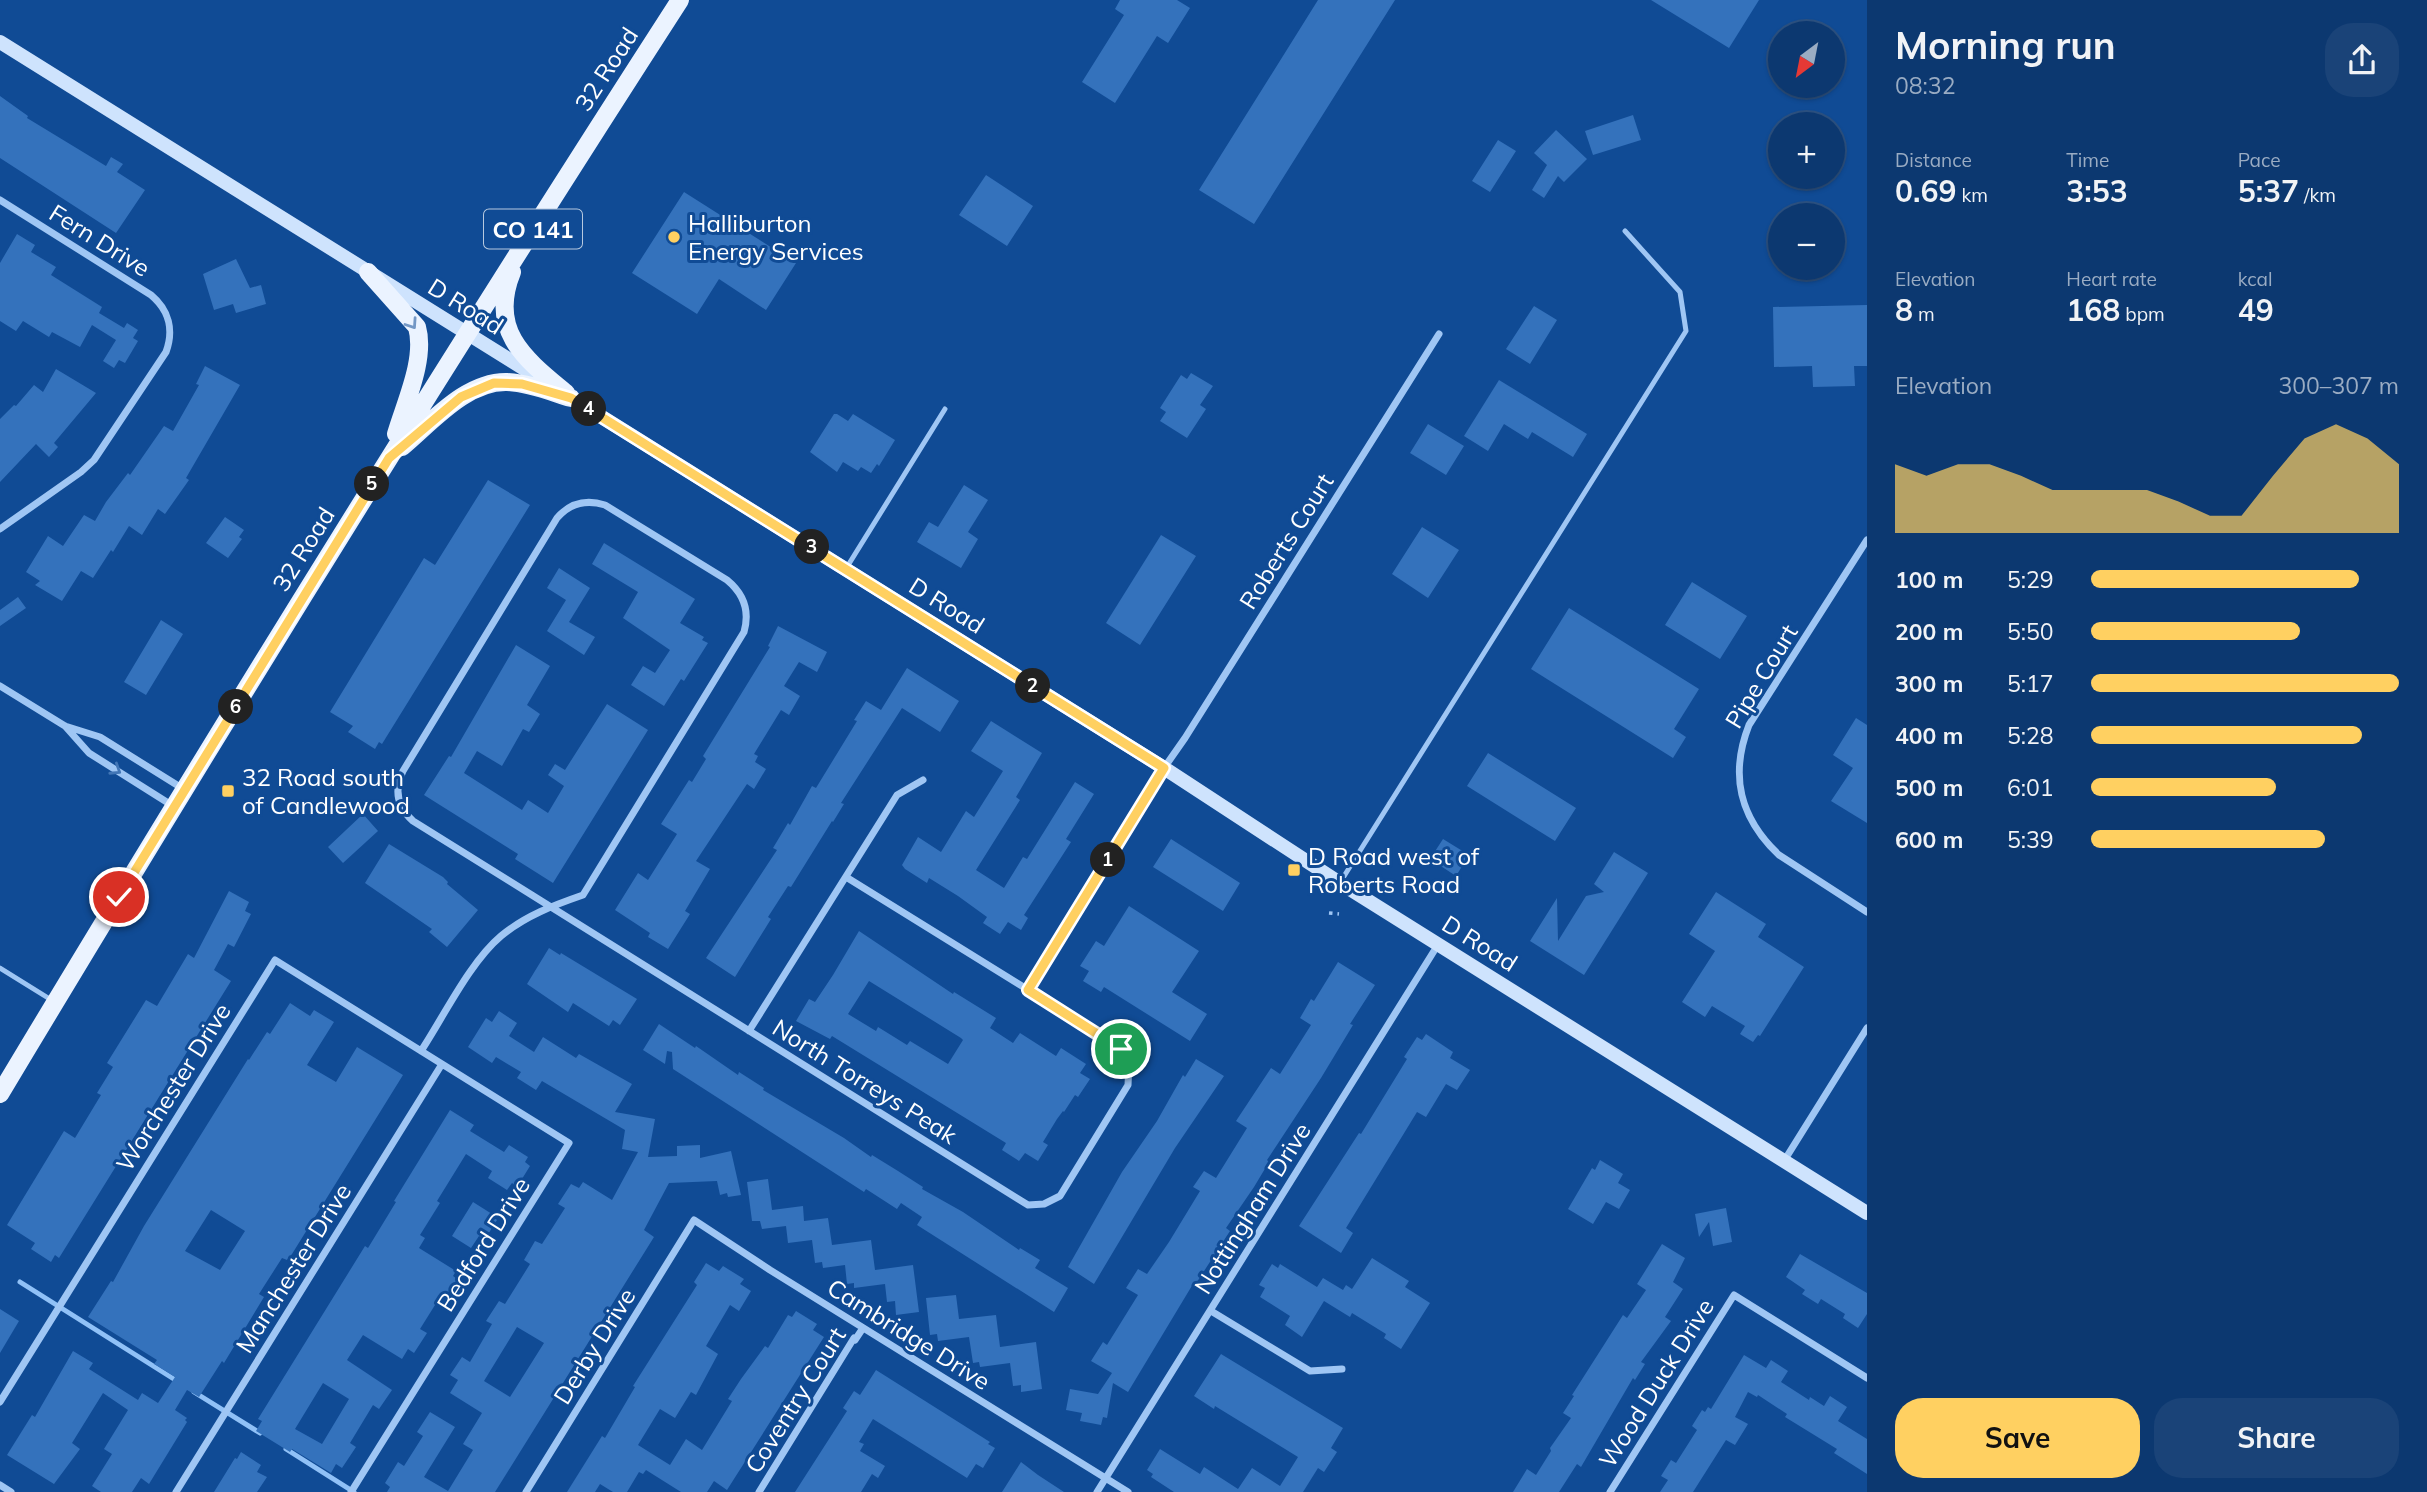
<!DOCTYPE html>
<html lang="en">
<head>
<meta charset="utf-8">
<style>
	:root { --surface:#0c3870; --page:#1a4378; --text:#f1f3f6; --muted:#9aacc3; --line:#2c5283; --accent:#ffd061 }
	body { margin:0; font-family:Mulish,sans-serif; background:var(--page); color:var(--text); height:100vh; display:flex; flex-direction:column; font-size:26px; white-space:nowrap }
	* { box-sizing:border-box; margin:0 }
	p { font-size:23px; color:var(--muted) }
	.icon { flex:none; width:38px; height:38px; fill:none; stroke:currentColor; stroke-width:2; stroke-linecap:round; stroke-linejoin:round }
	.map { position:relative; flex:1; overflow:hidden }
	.panel { display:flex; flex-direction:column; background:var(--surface); width:560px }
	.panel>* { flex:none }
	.needle { width:46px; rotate:212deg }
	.controls { position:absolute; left:1768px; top:21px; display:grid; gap:14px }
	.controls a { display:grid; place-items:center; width:77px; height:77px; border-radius:50%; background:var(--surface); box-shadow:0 2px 5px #0004,0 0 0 2px var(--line); font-size:35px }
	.pin { position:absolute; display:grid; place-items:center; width:60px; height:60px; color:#fff; margin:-30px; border:4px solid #fff; border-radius:50%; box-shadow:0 2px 7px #0007 }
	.km { position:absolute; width:35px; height:35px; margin:-18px; border-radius:50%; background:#222; color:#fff; font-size:19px; line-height:35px; text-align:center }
	.round { display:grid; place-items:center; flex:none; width:74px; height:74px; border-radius:28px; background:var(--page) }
	.summary { display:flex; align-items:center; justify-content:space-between; height:119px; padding:0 28px }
	h1 { font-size:38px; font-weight:700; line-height:52px }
	.metrics { display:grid; grid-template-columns:repeat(3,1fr); gap:10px; height:119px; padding:7px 28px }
	.metrics div { display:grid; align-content:center }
	.metrics b { font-size:30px; font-weight:700 }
	.metrics small { font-size:19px; font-weight:400 }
	.metrics p { font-size:19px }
	.chart { height:196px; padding:14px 28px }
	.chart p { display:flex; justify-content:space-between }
	.chart svg { width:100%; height:126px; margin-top:7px; fill:var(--accent); opacity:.7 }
	.cta { display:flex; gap:14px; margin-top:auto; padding:14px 28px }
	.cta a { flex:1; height:80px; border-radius:28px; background:var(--accent); color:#111; font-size:28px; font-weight:700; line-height:80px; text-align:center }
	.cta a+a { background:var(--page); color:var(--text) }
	ul { padding:0 28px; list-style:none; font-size:23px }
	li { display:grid; grid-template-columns:112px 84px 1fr; align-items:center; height:52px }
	li i { height:18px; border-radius:9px; background:var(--accent) }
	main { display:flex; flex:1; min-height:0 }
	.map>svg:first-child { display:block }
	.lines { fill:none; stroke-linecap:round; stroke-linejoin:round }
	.stream { stroke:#90c1f7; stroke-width:5 }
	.building { fill:#3472bc; fill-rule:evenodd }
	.path { stroke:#9fc6f4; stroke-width:3.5; stroke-dasharray:3.5 5; stroke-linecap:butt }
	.lane { stroke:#9fc6f4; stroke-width:5 }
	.street { stroke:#9fc6f4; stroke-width:7 }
	.secondary { stroke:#cee3fd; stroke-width:14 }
	.primary { stroke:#ebf3ff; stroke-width:18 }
	.oneway { stroke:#7397c5 }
	.oneway2 { stroke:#4276b6 }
	.route-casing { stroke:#fff; stroke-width:14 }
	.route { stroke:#ffd061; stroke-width:9 }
	.poi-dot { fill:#ffd061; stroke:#104b95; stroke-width:2.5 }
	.labels { text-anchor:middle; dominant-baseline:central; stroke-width:6; stroke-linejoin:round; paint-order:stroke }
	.shield { fill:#104b95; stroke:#b7c9df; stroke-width:2 }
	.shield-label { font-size:23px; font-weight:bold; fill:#fff }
	.street-label { font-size:24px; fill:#fff; stroke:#104b95 }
	.poi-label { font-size:24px; fill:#fff; stroke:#104b95; text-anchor:start }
</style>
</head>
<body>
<main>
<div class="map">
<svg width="1867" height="1492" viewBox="0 0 1867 1492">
	<rect width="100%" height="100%" fill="#104b95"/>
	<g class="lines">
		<path class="stream" d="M20,1282L177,1381
			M194,1392L260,1433
			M286,1449L354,1492"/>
	</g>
	<path class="building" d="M1120,0H1177L1190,8L1168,43L1157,36L1115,103L1082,82L1124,15L1115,9Z
		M1318,0H1395L1254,224L1199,190Z
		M1651,0H1759L1729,48Z
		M0,96L28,116L27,118L106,166L111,157L123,164L117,172L145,190L116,233L0,158Z
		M1633,115L1641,140L1593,155L1585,131Z
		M1556,130L1587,159L1564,182L1558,176L1544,198L1532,190L1547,165L1534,153Z
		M1498,140L1516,151L1490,192L1472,181Z
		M986,175L1033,206L1007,246L959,215Z
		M684,192L796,263L766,310L719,279L697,314L632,273Z
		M17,234L35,245L31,252L56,267L51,275L102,307L99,313L124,328L127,323L138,330L133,338L138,341L125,363L119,360L114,368L103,361L116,340L92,325L80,347L52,332L49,337L23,321L16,331L0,321V263Z
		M236,259L250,288L261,285L266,304L236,313L233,304L214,310L203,274Z
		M1867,305V366H1854L1855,386L1813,387L1812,366L1774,367L1773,307Z
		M1534,306L1557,320L1530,364L1506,349Z
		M205,366L240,385L186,478L189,480L165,514L158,509L142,535L129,526L113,552L111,550L93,578L81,571L62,601L35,585L40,581L26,572L48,536L63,546L84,515L95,521L106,502L128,473L130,475L164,426L173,431L199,385L196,384Z
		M56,369L96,393L54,443L58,447L49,457L36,444L0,482V419L14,405L16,406L34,385L43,392Z
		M1191,373L1213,386L1200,405L1206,409L1187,438L1160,421L1166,412L1160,408L1181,375L1187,379Z
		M1499,380L1587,434L1573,457L1532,432L1528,439L1504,424L1488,451L1464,436Z
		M834,414H837L848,421L853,414L895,440L879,466L877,464L871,473L861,467L858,471L843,462L837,472L810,452Z
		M1428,424L1464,446L1446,475L1410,453Z
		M488,480L530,505L382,744L379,742L375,749L348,732L353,726L330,712L424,558L435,565Z
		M964,485L988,500L968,532L978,539L961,568L917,542L929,522L938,527Z
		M225,517L244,530L239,537L242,539L228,558L206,543Z
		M1422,527L1459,550L1428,598L1392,574Z
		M1161,535L1196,556L1140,645L1106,623Z
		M604,543L695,599L680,623L704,637L702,640L708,643L684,681L681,679L664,706L631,685L643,666L655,673L670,650L623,618L638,592L592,564Z
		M559,568L590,588L569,622L595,637L584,655L547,631L566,600L547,588Z
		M1692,582L1747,616L1720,659L1665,625Z
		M18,597L26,608L0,626V610Z
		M1569,608L1699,689L1674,729L1686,737L1673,758L1531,669Z
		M161,620L183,634L146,695L124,682Z
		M778,626L827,652L817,672L799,662L784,686L800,696L789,715L781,710L754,754L758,756L755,762L766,769L754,789L747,784L696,861L710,869L685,911L690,914L668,949L648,937L650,933L615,910L638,873L648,880L677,834L661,824L689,780L692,782L706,759L703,756L770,647L768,646Z
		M516,645L550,666L527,705L540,714L529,732L523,729L502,766L477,751L464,773L522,810L528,800L548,813L564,786L548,775L555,764L565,770L607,704L648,730L553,883L515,859L518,854L424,795L449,756L451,757Z
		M907,668L959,701L940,732L902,708L841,803L844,804L833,822L832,821L791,887L788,886L768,917L771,919L735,977L706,958L777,850L773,848L788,823L790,825L812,786L816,788L857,721L854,720L866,701L881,710Z
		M1856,718L1867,725V823L1831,801L1853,768L1833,755Z
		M991,721L1042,753L1016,797L1020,800L976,870L1004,888L1023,857L1027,859L1075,782L1094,794L1066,839L1071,842L1024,915L1028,918L1021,930L1008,922L1000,934L983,923L987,917L958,896L929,878L927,883L905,869L902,865L918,837L941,852L966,811L974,817L1003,771L971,751Z
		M1488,753L1576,808L1555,841L1467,786Z
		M363,814L378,831L343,863L328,847Z
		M1171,839L1240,883L1223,911L1153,867Z
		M1443,839L1469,855L1456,876L1430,859Z
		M389,844L443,877L448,882L447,884L478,910L447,947L429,932L432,929L365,883Z
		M1614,852L1648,873L1584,975L1530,941L1557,898L1558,941L1586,896L1604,892L1594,884Z
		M229,891L249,902L245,911L251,914L234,947L228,944L214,970L231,981L59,1258L55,1255L51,1262L31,1249L35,1243L7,1225L64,1131L75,1138L101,1095L97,1093L113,1067L107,1063L146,1000L157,1006L188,954L194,958Z
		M1716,892L1766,924L1758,937L1804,967L1760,1036L1758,1035L1753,1042L1740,1034L1745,1026L1712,1006L1705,1017L1682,1002L1715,951L1689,934Z
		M1129,906L1199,951L1172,992L1207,1014L1190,1041L1104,987L1101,992L1083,981L1089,971L1080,966L1096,941L1104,946Z
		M859,931L953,994L954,992L996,1018L990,1028L1013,1043L1020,1033L1056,1056L1061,1048L1086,1064L1080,1073L1090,1079L1078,1097L1075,1095L1064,1112L1063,1111L1057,1119L1043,1142L1048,1145L1038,1161L1025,1153L1019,1161L1002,1150L1006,1143L832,1036L830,1039L796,1021L809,999L815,1002L833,975ZM869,981L961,1038L963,1040L948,1064L910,1041L907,1045L878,1027L876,1031L848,1014Z
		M549,948L560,955L561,953L637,999L620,1025L613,1020L609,1026L573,1003L568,1012L527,984Z
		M1338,962L1375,985L1350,1024L1353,1025L1321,1078L1267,1160L1269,1162L1254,1187L1226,1228L1230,1231L1195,1285L1193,1284L1128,1392L1113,1383L1107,1418L1103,1417L1101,1425L1080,1421L1082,1413L1066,1410L1070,1389L1098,1394L1112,1373L1091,1361L1103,1342L1107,1345L1138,1295L1126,1288L1138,1269L1147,1274L1169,1242L1200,1191L1193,1187L1204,1171L1216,1178L1247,1128L1236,1121L1271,1068L1280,1074L1311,1025L1300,1018L1311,999L1314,1001Z
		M290,1003L310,1016L314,1010L334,1022L307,1065L336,1082L357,1047L403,1075L292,1254L287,1260L282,1258L259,1294L264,1297L224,1363L222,1361L199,1397L187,1390L175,1410L187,1418L185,1420L187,1422L149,1484L141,1478L132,1492H101L92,1486L112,1454L104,1449L128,1410L103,1393L72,1443L80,1449L54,1484L7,1455L32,1415L35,1417L73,1351L93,1363L89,1369L138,1400L142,1393L158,1403L175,1377L154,1364L157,1360L88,1317L111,1281L113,1282L144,1226L248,1059L249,1060L267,1032L270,1034ZM211,1210L245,1231L220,1270L185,1251Z
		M499,1011L517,1023L509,1036L534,1052L543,1037L576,1058L579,1054L632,1084L615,1112L655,1119L648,1157L677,1156V1146L700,1145V1158L731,1151L741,1195L728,1197L727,1193L720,1195L717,1181L669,1183L644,1230L654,1237L495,1492H387L390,1487L385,1483L398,1462L404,1466L423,1436L417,1432L430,1412L455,1427L424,1477L448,1491L473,1450L463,1444L482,1413L450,1393L458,1380L450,1375L462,1357L470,1362L492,1324L486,1321L499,1301L505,1304L530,1264L524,1260L535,1241L542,1244L565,1208L558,1204L571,1184L579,1188L583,1182L612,1200L638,1152L622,1149L625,1130L542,1081L536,1090L517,1078L521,1072L496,1057L492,1063L468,1047L486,1018L492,1022ZM517,1327L544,1343L510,1397L484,1381Z
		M659,1024L695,1048L696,1046L738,1075L739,1072L764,1088L763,1090L844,1138L871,1157L872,1155L898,1171L923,1187L922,1189L963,1212L1019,1250L1020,1248L1040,1260L1035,1268L1068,1288L1054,1312L917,1225L922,1217L901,1203L897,1209L866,1189L864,1192L673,1069L672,1052L667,1051L665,1064L643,1050Z
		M1426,1034L1453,1052L1450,1058L1470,1070L1457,1090L1446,1084L1426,1117L1417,1112L1346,1228L1353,1233L1341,1253L1299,1226L1359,1133L1361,1134L1407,1059L1404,1057L1417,1037L1422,1040Z
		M1196,1059L1224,1076L1175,1148L1094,1284L1068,1267L1122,1172L1157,1121L1183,1075L1185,1077Z
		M450,1110L474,1125L470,1131L504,1152L509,1145L528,1157L525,1162L530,1166L517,1187L512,1183L507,1190L488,1178L492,1171L466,1154L437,1201L440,1203L420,1235L425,1238L419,1248L456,1271L453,1276L460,1281L447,1302L440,1297L420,1329L427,1333L414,1353L408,1349L402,1359L363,1335L347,1360L392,1390L379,1409L373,1405L350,1443L356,1447L342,1468L336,1464L331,1473L292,1449L290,1452L256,1431L262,1421L258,1419L365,1246L368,1248L396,1202L394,1201ZM323,1383L349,1399L322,1444L295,1429Z
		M1600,1160L1623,1174L1618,1183L1630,1190L1619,1209L1606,1202L1593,1224L1568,1209L1592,1168L1595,1170Z
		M768,1179L772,1210L803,1206L804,1221L828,1218L832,1245L871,1240L875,1270L913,1265L919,1312L896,1315L895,1301L887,1302L885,1284L854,1288V1283L847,1284L845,1265L823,1268L822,1262L815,1263L812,1240L788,1243L786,1226L762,1229L760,1221H752L747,1182Z
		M473,1202L492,1214L491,1216L497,1220L485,1239L479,1236L471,1248L452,1236Z
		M1726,1208L1732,1242L1713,1246L1709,1222L1699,1237L1695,1214Z
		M1662,1244L1685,1258L1673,1282L1683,1289L1665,1317L1671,1321L1641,1362L1645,1364L1635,1380L1633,1378L1581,1467L1577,1464L1559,1492H1513L1527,1469L1536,1475L1551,1451L1550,1448L1571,1418L1563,1413L1574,1396L1572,1395L1623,1315L1627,1318L1646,1290L1637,1284Z
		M1800,1254L1867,1293V1314L1858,1328L1843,1318L1845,1314L1821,1299L1818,1304L1802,1294L1805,1290L1786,1277Z
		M1372,1258L1409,1281L1405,1287L1430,1303L1401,1349L1384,1338L1386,1334L1352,1313L1350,1317L1324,1301L1302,1337L1285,1325L1290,1316L1260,1297L1265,1288L1259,1285L1272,1264L1278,1268L1280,1264L1317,1287L1323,1278L1343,1290L1346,1285L1352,1289Z
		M706,1263L719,1271L723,1266L744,1279L740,1284L751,1291L739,1311L730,1305L706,1346L718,1354L696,1395L691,1392L675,1418L660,1409L638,1445L670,1465L686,1439L702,1450L732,1401L728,1399L741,1379L765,1346L768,1348L788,1315L792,1317L796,1311L817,1324L813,1330L824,1337L727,1490L714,1481L707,1492H681L646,1470L643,1474L639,1472L627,1492H613L600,1484L595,1492H567L602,1436L605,1438L635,1387L633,1386L697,1285L694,1282Z
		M956,1295L959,1319L996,1315L1000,1347L1036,1342L1042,1389L1021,1392V1385L1013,1386L1010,1363L980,1367L979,1362L973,1363L969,1337L938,1341L937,1334L930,1335L926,1298Z
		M0,1309L19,1321L0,1353Z
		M1221,1354L1343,1428L1331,1448L1337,1452L1324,1472L1318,1468L1303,1492H1174L1151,1477L1153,1474L1147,1470L1160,1449L1200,1474L1204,1467L1238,1489L1252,1468L1280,1486L1298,1457L1215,1406L1214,1409L1194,1396Z
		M1744,1355L1766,1368L1771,1360L1788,1371L1781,1382L1809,1400L1810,1397L1824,1406L1830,1396L1847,1407L1838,1421L1867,1439V1474L1834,1453L1837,1449L1785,1417L1787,1414L1758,1395L1757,1397L1748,1392L1735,1417L1748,1424L1735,1445L1726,1440L1693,1492H1660L1668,1480L1661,1476L1671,1460L1676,1463L1697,1430L1692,1426L1702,1410L1705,1412L1708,1407L1711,1409Z
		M876,1370L990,1442L988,1444L995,1448L983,1468L976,1464L967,1478L873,1419L859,1442L864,1444L860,1451L885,1466L878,1478L872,1474L861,1492H795L847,1411L843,1408L854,1391L860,1395Z
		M241,1452L261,1465L257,1472L267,1477L257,1492H214L235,1458L237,1459Z
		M1021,1462L1038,1475L1064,1492H1002Z"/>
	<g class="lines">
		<path class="path" d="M1329,913L1339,914"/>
		<path class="lane" d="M847,567L945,409
			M1341,881L1686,331L1680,292L1625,231
			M0,968L53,1001"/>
		<path class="street" d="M0,200L151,295C169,310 174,330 166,352L94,460L81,472L0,529
			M1867,540L1749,725C1729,776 1740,818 1779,855L1867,912
			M0,686L65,726L100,737L185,790
			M65,726L89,753L173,806
			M1028,990L1164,768L1185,738L1439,334
			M749,1031L897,795L923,780
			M421,1051C444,1016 470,962 501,936C525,916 554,905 583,895L744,632C750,611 744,594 727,580L605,505C586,499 570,503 557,518L403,771C394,790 397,807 413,821L535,897C699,1000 863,1103 1028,1205L1044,1204L1060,1196L1128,1085L1129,1064L1120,1049L1114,1043L846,877
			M1784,1161L1867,1028
			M1211,1311L1310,1371L1342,1369
			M0,1402L275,960L569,1143L351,1492
			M0,1485L11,1492
			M176,1492L442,1064
			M526,1492L694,1220L770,1270L1128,1492
			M759,1492L854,1338L855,1340L863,1328
			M1097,1492L1439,943
			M1610,1492L1734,1295L1867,1378"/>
		<path class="secondary" d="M0,42L542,380
			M562,392L1164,768L1340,883L1867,1213"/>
		<path class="primary" d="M368,272L417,327C426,359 405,403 396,434
			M512,272C488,331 525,359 566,393
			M402,447C432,422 466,381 507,382C529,383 551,392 571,398
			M0,1094C221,726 447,361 680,0"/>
	</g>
	<defs><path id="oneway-chevron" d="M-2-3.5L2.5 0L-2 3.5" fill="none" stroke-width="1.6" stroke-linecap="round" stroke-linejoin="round" transform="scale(1.75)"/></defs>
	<use class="oneway" href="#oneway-chevron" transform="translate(412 324) rotate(56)"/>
	<use class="oneway2" href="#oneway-chevron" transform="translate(116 770) rotate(33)"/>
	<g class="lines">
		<defs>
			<path id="route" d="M119,897L389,458L461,397L494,383L522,384L571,398L1164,768L1028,990L1121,1049"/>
		</defs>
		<use href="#route" class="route-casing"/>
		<use href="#route" class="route"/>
	</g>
	<g class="poi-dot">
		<circle cx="674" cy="237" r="7"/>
		<rect x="221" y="784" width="14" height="14" rx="3.5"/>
		<rect x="1287" y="863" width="14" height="14" rx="3.5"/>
	</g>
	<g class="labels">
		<rect class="shield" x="484" y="209.5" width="98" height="39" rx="5"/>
		<g class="shield-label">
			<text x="533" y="229">CO 141</text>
		</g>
		<g class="street-label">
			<text transform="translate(606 69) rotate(-57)">32 Road</text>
			<text transform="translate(100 240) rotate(32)">Fern Drive</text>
			<text transform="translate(466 306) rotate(32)">D Road</text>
			<text transform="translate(1286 541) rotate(-58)">Roberts Court</text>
			<text transform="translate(303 549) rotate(-58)">32 Road</text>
			<text transform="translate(947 605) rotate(32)">D Road</text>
			<text transform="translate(1761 676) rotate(-59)">Pipe Court</text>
			<text transform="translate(1480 943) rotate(32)">D Road</text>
			<text transform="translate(865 1081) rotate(32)">North Torreys Peak</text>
			<text transform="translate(173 1087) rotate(-58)">Worchester Drive</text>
			<text transform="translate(1252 1208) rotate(-58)">Nottingham Drive</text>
			<text transform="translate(483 1244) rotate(-58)">Bedford Drive</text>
			<text transform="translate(293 1268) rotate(-58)">Manchester Drive</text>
			<text transform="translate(909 1334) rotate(32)">Cambridge Drive</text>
			<text transform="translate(594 1346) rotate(-58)">Derby Drive</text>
			<text transform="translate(1656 1383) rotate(-58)">Wood Duck Drive</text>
			<text transform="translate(795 1400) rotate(-58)">Coventry Court</text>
		</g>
		<g class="poi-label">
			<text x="688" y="223">Halliburton<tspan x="688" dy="28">Energy Services</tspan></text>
			<text x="242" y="777">32 Road south<tspan x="242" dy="28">of Candlewood</tspan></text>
			<text x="1308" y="856">D Road west of<tspan x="1308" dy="28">Roberts Road</tspan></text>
		</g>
	</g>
</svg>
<div class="controls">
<a><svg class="needle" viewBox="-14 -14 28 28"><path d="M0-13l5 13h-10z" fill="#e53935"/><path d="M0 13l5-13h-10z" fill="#9aacc3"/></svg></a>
<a>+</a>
<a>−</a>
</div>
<div class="pin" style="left:1121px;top:1049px;background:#1e9e55"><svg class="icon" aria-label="arrive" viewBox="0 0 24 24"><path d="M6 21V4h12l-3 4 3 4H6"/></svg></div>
<div class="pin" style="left:119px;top:897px;background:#d93025"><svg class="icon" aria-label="check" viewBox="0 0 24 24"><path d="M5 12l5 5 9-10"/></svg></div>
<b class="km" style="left:1108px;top:860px">1</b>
<b class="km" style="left:1033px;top:686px">2</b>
<b class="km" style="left:812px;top:547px">3</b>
<b class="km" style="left:589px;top:409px">4</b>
<b class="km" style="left:372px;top:484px">5</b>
<b class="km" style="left:236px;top:707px">6</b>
</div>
<section class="panel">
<div class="summary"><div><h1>Morning run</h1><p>08:32</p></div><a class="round"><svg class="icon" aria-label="share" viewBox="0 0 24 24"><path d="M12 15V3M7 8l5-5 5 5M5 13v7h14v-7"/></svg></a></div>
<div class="metrics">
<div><p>Distance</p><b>0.69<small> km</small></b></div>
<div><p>Time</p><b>3:53</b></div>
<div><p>Pace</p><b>5:37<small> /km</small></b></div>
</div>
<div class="metrics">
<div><p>Elevation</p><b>8<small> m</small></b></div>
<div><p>Heart rate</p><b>168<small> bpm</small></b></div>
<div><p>kcal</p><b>49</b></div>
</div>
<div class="chart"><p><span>Elevation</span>300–307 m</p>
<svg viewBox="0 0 160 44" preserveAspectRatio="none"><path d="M0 44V20L10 24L20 20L30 20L40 24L50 29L60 29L70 29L80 29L90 33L100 38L110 38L120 24L130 11L140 6L150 11L160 20V44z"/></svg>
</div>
<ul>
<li><b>100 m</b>5:29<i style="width:87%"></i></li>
<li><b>200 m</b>5:50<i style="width:68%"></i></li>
<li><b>300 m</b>5:17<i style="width:100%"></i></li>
<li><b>400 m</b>5:28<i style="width:88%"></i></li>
<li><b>500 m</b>6:01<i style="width:60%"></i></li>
<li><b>600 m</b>5:39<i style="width:76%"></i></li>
</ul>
<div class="cta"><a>Save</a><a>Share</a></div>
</section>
</main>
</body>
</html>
